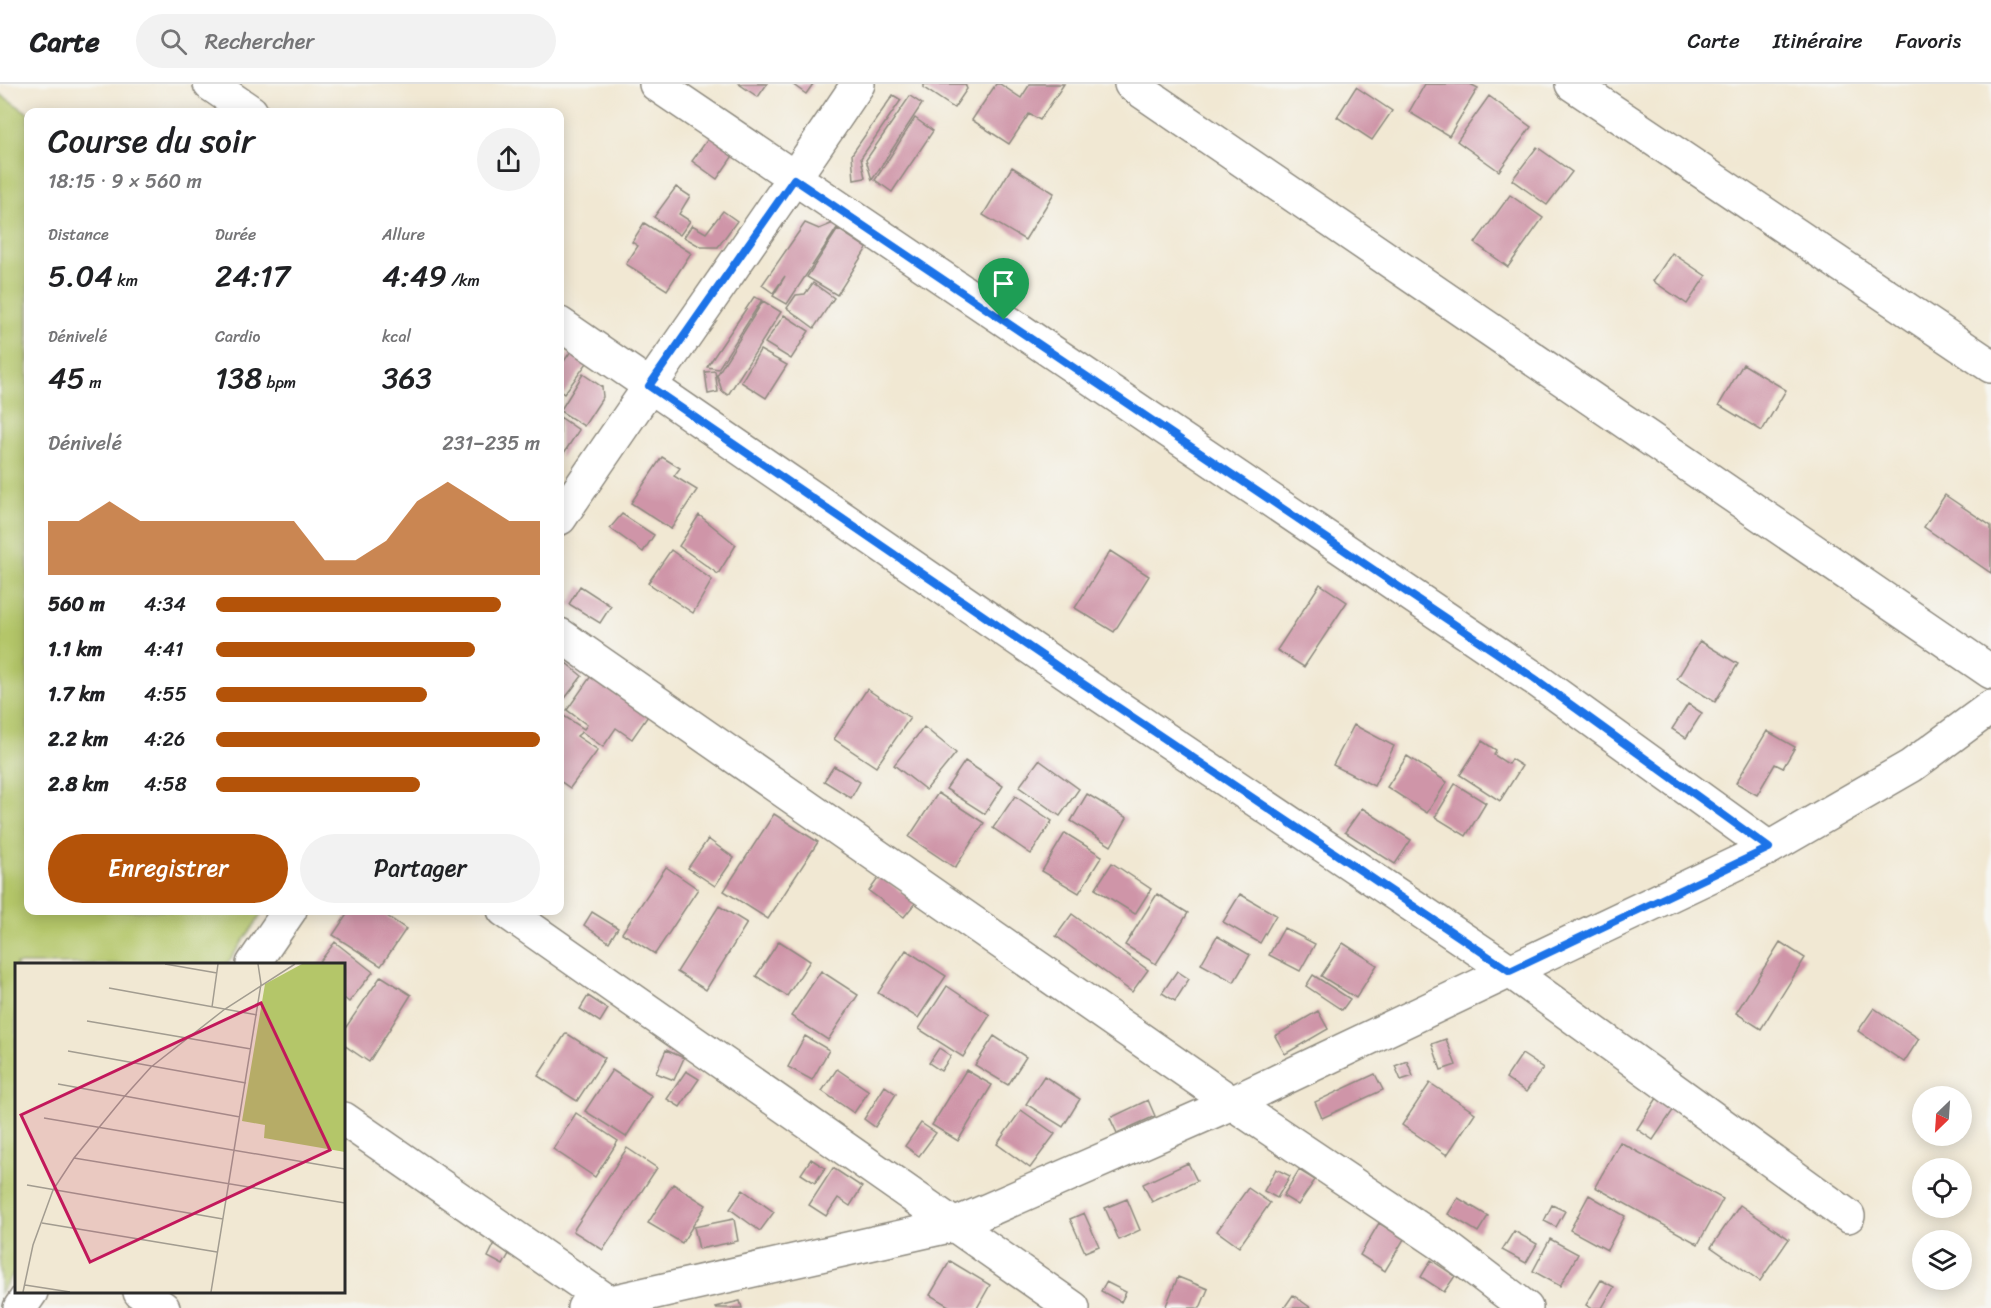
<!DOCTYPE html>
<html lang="fr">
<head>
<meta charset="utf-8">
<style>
	:root { --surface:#fff; --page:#f2f2f2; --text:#202124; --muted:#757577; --line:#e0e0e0; --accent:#b45309 }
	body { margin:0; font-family:Sriracha,sans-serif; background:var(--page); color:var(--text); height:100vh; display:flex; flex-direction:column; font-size:22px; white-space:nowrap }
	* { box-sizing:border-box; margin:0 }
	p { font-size:20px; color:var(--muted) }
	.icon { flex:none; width:33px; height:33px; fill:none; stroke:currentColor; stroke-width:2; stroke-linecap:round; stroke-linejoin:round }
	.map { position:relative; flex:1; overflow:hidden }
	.panel { position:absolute; left:24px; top:24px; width:540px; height:807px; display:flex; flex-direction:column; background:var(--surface); border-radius:12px; box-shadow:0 3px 15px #0003 }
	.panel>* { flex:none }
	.needle { width:39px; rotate:205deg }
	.tools { position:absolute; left:1912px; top:1002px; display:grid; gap:12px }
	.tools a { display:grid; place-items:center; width:60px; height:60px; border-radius:50%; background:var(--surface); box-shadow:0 3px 15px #0003; font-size:30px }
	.pin { position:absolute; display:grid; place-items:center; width:51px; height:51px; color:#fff; margin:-62px -26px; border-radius:50% 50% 50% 0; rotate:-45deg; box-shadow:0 0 6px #0007 }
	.pin .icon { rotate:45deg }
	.round { display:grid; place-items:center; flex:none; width:63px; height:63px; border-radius:32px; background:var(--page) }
	.headline { display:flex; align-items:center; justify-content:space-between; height:102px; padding:0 24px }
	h1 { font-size:33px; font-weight:600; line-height:45px }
	.stats { display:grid; grid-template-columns:repeat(3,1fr); gap:9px; height:102px; padding:6px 24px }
	.stats div { display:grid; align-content:center }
	.stats b { font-size:30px; font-weight:600 }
	.stats small { font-size:16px; font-weight:400 }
	.stats p { font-size:16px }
	.chart { height:168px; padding:12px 24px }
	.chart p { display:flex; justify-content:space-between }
	.chart svg { width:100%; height:108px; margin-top:6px; fill:var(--accent); opacity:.7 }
	.action { display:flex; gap:12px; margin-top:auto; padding:12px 24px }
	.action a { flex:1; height:69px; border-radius:36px; background:var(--accent); color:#fff; font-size:24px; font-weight:600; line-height:69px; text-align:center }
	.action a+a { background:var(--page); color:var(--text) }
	ul { padding:0 24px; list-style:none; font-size:20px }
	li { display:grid; grid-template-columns:96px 72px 1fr; align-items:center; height:45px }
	li i { height:15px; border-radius:8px; background:var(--accent) }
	header { display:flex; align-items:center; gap:36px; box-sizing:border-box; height:84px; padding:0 30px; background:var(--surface); border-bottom:2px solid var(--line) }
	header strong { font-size:28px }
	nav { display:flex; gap:33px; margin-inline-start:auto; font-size:21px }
	.search { width:420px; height:54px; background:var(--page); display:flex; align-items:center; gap:15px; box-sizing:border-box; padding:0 21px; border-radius:33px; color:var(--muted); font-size:22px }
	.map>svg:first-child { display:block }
	.green { fill:#b4c669; stroke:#70784a; stroke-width:1.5 }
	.building { fill:#cf95a8 }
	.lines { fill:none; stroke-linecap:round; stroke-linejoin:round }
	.minor-casing { stroke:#8e8a7f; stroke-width:36 }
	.minor { stroke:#fff; stroke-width:33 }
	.route-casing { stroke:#fff; stroke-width:12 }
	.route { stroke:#1a73e8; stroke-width:8 }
	.inset-road { fill:none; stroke:#a29c90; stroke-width:1.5 }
	.view { fill:#c2185b; fill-opacity:0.15; stroke:#c2185b; stroke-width:3 }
	.inset-edge { fill:none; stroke:#2b2b2b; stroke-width:3 }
</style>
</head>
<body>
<header>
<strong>Carte</strong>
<div class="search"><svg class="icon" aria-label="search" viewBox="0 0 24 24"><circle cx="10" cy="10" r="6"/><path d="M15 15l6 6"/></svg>Rechercher</div>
<nav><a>Carte</a><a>Itinéraire</a><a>Favoris</a></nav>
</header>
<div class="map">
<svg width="1991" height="1224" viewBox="0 0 1991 1224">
	<rect width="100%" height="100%" fill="#f6f6f2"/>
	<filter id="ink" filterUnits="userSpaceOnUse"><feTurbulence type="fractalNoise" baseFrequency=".0167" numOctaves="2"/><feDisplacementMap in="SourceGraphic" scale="12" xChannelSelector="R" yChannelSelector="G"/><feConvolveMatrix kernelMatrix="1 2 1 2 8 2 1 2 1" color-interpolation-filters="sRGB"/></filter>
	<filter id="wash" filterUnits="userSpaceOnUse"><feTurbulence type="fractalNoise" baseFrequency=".008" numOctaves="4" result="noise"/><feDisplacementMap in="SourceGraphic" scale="24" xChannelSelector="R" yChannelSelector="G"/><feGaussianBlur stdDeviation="1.35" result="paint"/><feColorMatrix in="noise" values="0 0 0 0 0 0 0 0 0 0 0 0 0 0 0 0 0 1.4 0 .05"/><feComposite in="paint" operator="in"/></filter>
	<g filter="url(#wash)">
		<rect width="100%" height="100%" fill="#f1e8d3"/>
		<path class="green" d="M0,10L28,29V826L264,827L227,880H16V1186L0,1209Z"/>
		<g id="blocks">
			<path class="building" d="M739,0H767L758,13Z
				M792,0H813L806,10Z
				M924,0H965L967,5L954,24L924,4Z
				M996,0H1000L1021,14L1030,0H1064L1040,36L1029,30L1009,60L972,36Z
				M1425,0H1470L1478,4L1449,52L1409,28Z
				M1356,3L1392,27L1372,56L1337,33Z
				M893,11L901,16L861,74L865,94L854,96L852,70Z
				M910,12L922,20L872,96L866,76Z
				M1489,12L1531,43L1499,87L1457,57Z
				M915,34L933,47L892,108L875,96Z
				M713,48L737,66L717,95L692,77Z
				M1537,63L1572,88L1547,121L1512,96Z
				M1012,83L1054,109L1025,156L983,131Z
				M676,103L690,112L679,130L690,137L680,151L654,133Z
				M1510,111L1543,134L1508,183L1475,159Z
				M723,127L737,137L718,163H701L684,153L692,141L706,149Z
				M836,138L839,141L787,220L773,212L785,192L773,209L762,201L805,139L819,145Z
				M644,139L691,169L667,206L626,180L638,162L632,158Z
				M838,145L867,164L837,211L807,193Z
				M1672,169L1706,192L1687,220L1653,197Z
				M813,199L834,214L814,244L787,224L796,211L805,210Z
				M754,213L762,216L718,285L707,283Z
				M763,217L781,228L728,311L722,307L717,291Z
				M784,231L809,247L791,275L765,259Z
				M760,266L787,281L766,314L741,298Z
				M571,267L587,279L564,310L560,307V283Z
				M1743,280L1786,306L1762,347L1719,321Z
				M715,287L718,308L708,310L705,288Z
				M583,290L602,303L603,313L584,342L560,327Z
				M560,333L579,346L560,375Z
				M662,373L680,384L674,392L697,406L671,445L631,419Z
				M1945,411L1991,442V489L1924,443Z
				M622,430L654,451L643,468L610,444Z
				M699,431L736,461L718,490L679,462Z
				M671,466L712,496L693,529L648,499Z
				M1110,467L1149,492L1114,548L1075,524Z
				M1320,500L1347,518L1304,583L1277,566Z
				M580,502L611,522L600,539L569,520Z
				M1700,557L1738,580L1715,618L1677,595Z
				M566,579L582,592L563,617L560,615V587Z
				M591,592L648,632L632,655L616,644L603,663L582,648L577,652L598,666L570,704L560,697V632L561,630L584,645L587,641L567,626Z
				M867,605L910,634L876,683L834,655Z
				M1688,620L1702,629L1686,654L1672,645Z
				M1354,641L1394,662L1374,702L1333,681Z
				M924,643L956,669L926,706L894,681Z
				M1767,647L1795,663L1783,684L1775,680L1757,711L1736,699Z
				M1482,657L1496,666L1494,671L1508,680L1511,675L1522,682L1500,717L1460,691Z
				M1407,672L1447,698L1427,729L1387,703Z
				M1039,676L1079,705L1060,732L1019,703Z
				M965,677L1003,702L985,730L946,705Z
				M834,682L860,698L851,714L824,697Z
				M1455,700L1486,719L1466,752L1435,733Z
				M938,709L984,739L955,784L909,753Z
				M1087,710L1127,734L1111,762L1071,737Z
				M1015,712L1052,737L1031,770L993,744Z
				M1362,724L1411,756L1395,780L1345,748Z
				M774,730L818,758L768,835L724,807Z
				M1065,749L1102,772L1079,809L1042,787Z
				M708,755L734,774L715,802L688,784Z
				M1112,779L1151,805L1135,830L1095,805Z
				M666,783L698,805L655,870L622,849Z
				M880,792L916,818L904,833L869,807Z
				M1157,810L1188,829L1156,880L1125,861Z
				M1240,810L1276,831L1260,859L1223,838Z
				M719,822L747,839L706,906L677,888Z
				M350,826H378L406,845L381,882L333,851Z
				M592,828L618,844L609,858L584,841Z
				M1072,830L1148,886L1132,908L1056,852Z
				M1284,844L1315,860L1300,887L1269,871Z
				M1217,852L1250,871L1234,898L1201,880Z
				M779,857L810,877L787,912L756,892Z
				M335,858L373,888L349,918L344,914V880H318Z
				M1780,858L1805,874L1761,945L1736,929Z
				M1343,859L1377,881L1356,914L1321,892Z
				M906,866L946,892L918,934L878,909Z
				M821,887L858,911L828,956L791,932Z
				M1177,887L1189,895L1175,917L1162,909Z
				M1313,891L1350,915L1342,926L1306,902Z
				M381,892L411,911L369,978L344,961V946Z
				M947,902L990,931L963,973L919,945Z
				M588,912L608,925L600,938L580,925Z
				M1874,924L1919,955L1904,978L1858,947Z
				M1318,927L1328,945L1285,970L1275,952Z
				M566,949L605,974L577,1017L538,992Z
				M805,952L829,966L812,996L788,983Z
				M994,952L1026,973L1008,1001L975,981Z
				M1446,955L1456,981L1441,986L1432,960Z
				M939,964L951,972L941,987L929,979Z
				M666,966L684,974L674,996L656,989Z
				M1522,970L1543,984L1526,1008L1506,994Z
				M1407,977L1413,992L1401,996L1395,982Z
				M837,985L869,1007L854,1029L822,1007Z
				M612,986L652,1012L626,1053L585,1027Z
				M966,986L992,1001L958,1057L932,1041Z
				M686,987L699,995L680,1023L667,1015Z
				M1375,990L1383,1006L1322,1034L1315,1018Z
				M1044,992L1080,1015L1063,1043L1026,1020Z
				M1430,999L1475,1029L1447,1071L1402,1041Z
				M885,1002L896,1010L875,1043L864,1035Z
				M1657,1014L1674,1025L1653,1056L1637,1045Z
				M1148,1016L1155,1032L1117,1049L1110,1034Z
				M1021,1026L1055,1050L1030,1084L997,1060Z
				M576,1029L618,1057L595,1093L553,1065Z
				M921,1039L936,1049L919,1072L905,1062Z
				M1620,1058L1723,1115L1698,1160L1595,1103Z
				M627,1064L657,1084L603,1166L573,1147Z
				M811,1075L825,1084L815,1099L801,1090Z
				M1188,1079L1197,1097L1152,1118L1143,1100Z
				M833,1084L862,1103L850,1122L838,1114L826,1132L809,1121Z
				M1276,1085L1290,1092L1277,1114L1264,1107Z
				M1299,1086L1315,1096L1298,1121L1283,1112Z
				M673,1100L706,1121L682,1159L648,1139Z
				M1248,1104L1270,1119L1239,1163L1217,1147Z
				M743,1106L774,1128L760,1147L730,1125Z
				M1589,1111L1625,1132L1607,1166L1570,1146Z
				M1458,1114L1488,1132L1478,1148L1448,1130Z
				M1127,1115L1140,1146L1119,1156L1105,1124Z
				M1552,1121L1565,1127L1556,1143L1544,1137Z
				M1740,1121L1789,1155L1760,1197L1711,1163Z
				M1084,1129L1099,1162L1085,1168L1070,1135Z
				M734,1135L738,1157L699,1165L694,1143Z
				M1379,1139L1404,1155L1385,1187L1360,1171Z
				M1514,1147L1537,1160L1526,1179L1502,1166Z
				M1550,1155L1578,1170L1560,1202L1533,1187Z
				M495,1159L510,1168L503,1181L488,1173Z
				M1431,1176L1455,1192L1444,1208L1421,1193Z
				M950,1177L990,1201L977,1224H952L930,1211Z
				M1178,1193L1208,1205L1200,1224H1165Z
				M1601,1196L1614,1203L1602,1224H1591L1586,1221Z
				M1106,1198L1126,1208L1121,1218L1101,1207Z
				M1293,1211L1311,1224H1284Z
				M740,1217L742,1224H716L715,1223Z"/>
		</g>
	</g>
	<g filter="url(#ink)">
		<use href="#blocks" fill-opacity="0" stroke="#8e8a7f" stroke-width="1.5"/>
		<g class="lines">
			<defs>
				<path id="minor" d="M210,0L251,28
					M656,0L1534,594L1769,764
					M1131,0L1991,588
					M1572,0L1991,282
					M560,240L1076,595L1510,887L1848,1132
					M560,434C658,288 760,146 858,0
					M560,551L1232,1019L1445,1162L1526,1224
					M504,826L1073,1224
					M253,880L290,826
					M344,1035L617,1224
					M140,1208L163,1224
					M20,1224L31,1208
					M584,1224L954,1141L1232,1019L1769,764L1911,682L1991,623"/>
			</defs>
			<use href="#minor" class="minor-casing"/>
			<use href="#minor" class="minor"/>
		</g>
	</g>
	<g class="lines" filter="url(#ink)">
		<defs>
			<path id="route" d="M794,95L1534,594L1769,764L1510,887L1076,595L649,302Z"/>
		</defs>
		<use href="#route" class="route-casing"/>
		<use href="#route" class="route"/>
	</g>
	<g transform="translate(15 879)">
		<rect width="330" height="330" fill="#f1e8d3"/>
		<path d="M287,1H330V189L249,175L250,162L227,158L250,21Z" fill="#b4c669"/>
		<path class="inset-road" d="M150,1L202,10M94,25L242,52M197,44L203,1M72,58L236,86M53,88L231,120M43,121L225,154M29,155L330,206M59,195L330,240M12,222L208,256M27,260L202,289M10,322L55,329M8,329L18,282L38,227L59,195L109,134L136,104L210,46L280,1M196,329L246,21L243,1"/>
		<path class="view" d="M246,40L315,187L75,299L6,152Z"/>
		<rect width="330" height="330" class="inset-edge"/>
	</g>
</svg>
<div class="tools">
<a><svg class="needle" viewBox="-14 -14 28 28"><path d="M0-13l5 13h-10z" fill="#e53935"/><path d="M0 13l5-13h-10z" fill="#757577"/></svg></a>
<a><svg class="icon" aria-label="locate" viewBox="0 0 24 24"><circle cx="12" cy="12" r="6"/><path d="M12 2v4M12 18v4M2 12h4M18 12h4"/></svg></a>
<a><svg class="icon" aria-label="layers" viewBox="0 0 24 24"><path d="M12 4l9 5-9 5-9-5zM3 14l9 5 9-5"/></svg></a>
</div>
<div class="pin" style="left:1004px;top:236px;background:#1e9e55"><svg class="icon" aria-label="arrive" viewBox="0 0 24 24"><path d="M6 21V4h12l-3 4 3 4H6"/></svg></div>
<section class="panel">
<div class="headline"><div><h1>Course du soir</h1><p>18:15 · 9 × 560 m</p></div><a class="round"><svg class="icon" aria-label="share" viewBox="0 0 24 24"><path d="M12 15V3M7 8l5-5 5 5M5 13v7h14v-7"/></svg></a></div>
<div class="stats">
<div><p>Distance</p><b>5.04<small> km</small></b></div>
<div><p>Durée</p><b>24:17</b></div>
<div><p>Allure</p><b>4:49<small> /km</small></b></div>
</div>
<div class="stats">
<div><p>Dénivelé</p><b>45<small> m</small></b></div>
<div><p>Cardio</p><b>138<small> bpm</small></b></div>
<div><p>kcal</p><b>363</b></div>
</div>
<div class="chart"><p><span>Dénivelé</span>231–235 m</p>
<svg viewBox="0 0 160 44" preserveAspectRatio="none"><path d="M0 44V22L10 22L20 14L30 22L40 22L50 22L60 22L70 22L80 22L90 38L100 38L110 30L120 14L130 6L140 14L150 22L160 22V44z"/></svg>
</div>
<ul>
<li><b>560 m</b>4:34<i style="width:88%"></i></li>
<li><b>1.1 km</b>4:41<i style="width:80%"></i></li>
<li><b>1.7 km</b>4:55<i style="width:65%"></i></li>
<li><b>2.2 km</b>4:26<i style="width:100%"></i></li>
<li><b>2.8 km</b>4:58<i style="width:63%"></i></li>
</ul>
<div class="action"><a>Enregistrer</a><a>Partager</a></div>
</section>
</div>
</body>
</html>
